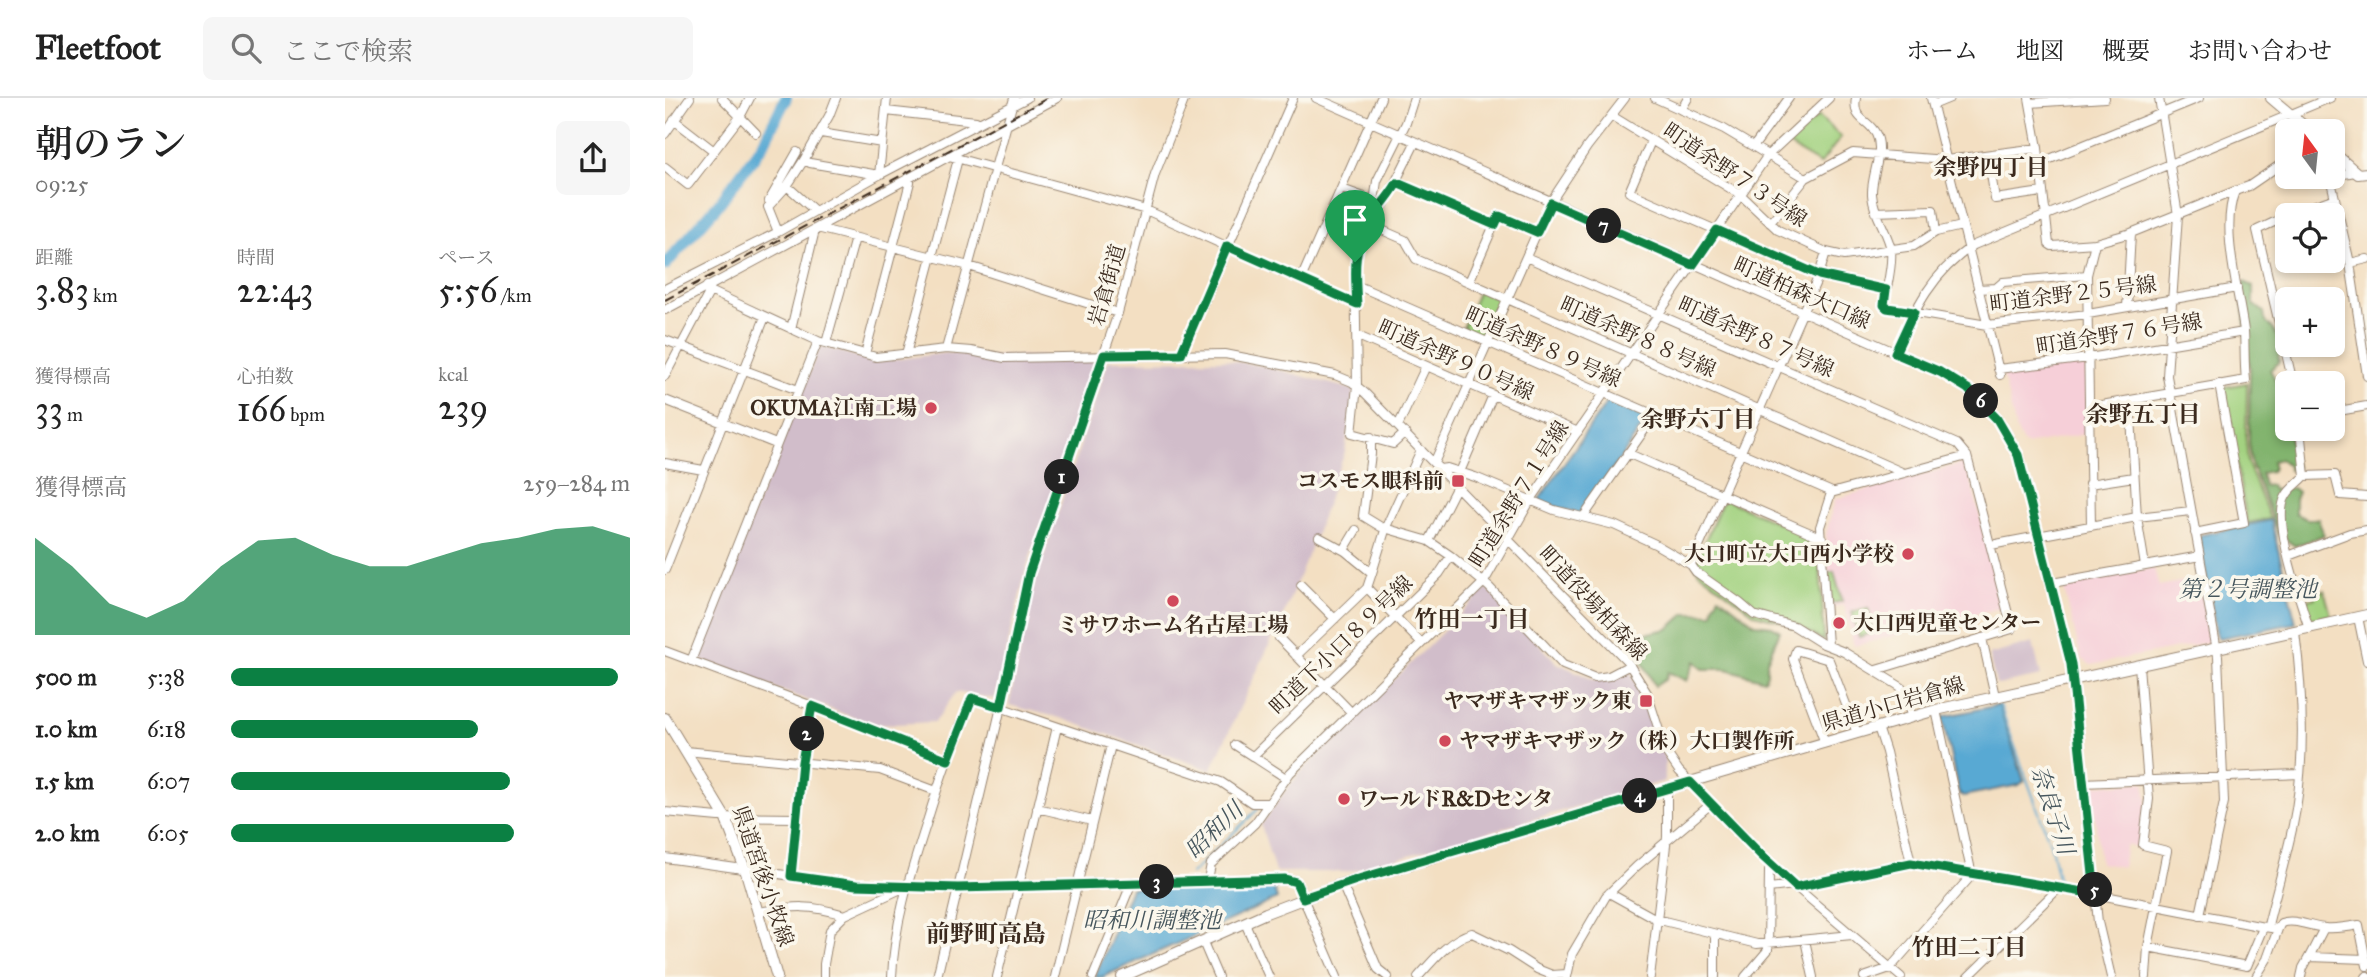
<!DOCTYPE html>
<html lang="ja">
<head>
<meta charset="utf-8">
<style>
	:root { --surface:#fff; --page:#f6f6f6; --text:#222; --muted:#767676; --line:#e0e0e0; --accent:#0b8043 }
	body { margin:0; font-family:"IM FELL Great Primer","Noto Serif JP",serif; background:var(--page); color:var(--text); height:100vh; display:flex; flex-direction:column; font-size:26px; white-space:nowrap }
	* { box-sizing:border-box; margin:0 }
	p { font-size:23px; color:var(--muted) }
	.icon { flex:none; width:38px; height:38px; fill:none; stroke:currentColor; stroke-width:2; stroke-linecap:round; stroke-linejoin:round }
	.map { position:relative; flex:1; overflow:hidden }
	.panel { display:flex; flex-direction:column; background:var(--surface); width:665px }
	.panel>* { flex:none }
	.needle { width:46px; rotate:345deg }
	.buttons { position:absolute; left:1610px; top:21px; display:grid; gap:14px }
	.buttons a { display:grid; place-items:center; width:70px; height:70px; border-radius:10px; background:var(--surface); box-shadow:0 4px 10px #0003; font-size:35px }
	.pin { position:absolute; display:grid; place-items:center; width:60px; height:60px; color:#fff; margin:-72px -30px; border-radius:50% 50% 50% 0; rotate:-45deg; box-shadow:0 0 7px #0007 }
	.pin .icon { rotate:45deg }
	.km { position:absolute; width:35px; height:35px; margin:-18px; border-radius:50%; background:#222; color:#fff; font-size:19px; line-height:35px; text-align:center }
	.round { display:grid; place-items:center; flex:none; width:74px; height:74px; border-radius:10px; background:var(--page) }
	.summary { display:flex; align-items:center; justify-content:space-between; height:119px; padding:0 35px }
	h1 { font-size:38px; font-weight:600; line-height:52px }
	.figures { display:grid; grid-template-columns:repeat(3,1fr); gap:10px; height:119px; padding:7px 35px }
	.figures div { display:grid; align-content:center }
	.figures b { font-size:35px; font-weight:600 }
	.figures small { font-size:19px; font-weight:400 }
	.figures p { font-size:19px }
	.chart { height:196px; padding:14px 35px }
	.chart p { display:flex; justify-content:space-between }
	.chart svg { width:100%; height:126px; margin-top:7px; fill:var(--accent); opacity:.7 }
	ul { padding:0 35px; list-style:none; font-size:23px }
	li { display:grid; grid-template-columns:112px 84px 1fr; align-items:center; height:52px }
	li i { height:18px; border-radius:9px; background:var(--accent) }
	header { display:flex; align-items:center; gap:42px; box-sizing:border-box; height:98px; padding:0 35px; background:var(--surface); border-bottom:2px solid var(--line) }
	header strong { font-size:33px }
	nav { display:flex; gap:38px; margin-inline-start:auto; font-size:24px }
	.search { width:490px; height:63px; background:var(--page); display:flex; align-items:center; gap:18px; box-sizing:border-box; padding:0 24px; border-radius:10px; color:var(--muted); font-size:26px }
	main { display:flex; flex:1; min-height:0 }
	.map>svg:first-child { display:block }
	.built { fill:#f6cfd8 }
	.industrial { fill:#d1bdca }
	.green { fill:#a3d280; stroke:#6f7e4f; stroke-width:2 }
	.forest { fill:#82b46e; stroke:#5e6f46; stroke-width:2 }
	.water { fill:#59a9d3; stroke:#4a6a78; stroke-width:2 }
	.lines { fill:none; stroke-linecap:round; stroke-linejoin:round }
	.stream { stroke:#59a9d3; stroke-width:2 }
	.river { stroke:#59a9d3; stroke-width:12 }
	.minor-casing { stroke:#978470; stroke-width:10 }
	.major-casing { stroke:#978470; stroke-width:12 }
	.minor { stroke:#fff; stroke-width:8 }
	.major { stroke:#fff; stroke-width:10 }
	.rail { stroke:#3b2a1e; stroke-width:2; stroke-dasharray:10 5; stroke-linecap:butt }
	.route-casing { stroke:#fff; stroke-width:14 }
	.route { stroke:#0b8043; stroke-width:9 }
	.poi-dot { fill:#d1495b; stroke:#fbf7ec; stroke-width:2.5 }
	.labels { text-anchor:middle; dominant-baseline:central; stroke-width:7; stroke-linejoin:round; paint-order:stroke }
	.street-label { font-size:21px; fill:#3b2a1e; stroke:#fbf7ec }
	.poi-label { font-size:21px; font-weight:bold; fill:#3b2a1e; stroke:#fbf7ec; text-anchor:end }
	.neighbourhood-label { font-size:23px; font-weight:bold; fill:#3b2a1e; stroke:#fbf7ec }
	.water-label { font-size:23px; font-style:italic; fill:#46565d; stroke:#fbf7ec }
	.quarter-label { font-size:24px; font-weight:bold; fill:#3b2a1e; stroke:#fbf7ec }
</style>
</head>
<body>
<header>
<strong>Fleetfoot</strong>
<div class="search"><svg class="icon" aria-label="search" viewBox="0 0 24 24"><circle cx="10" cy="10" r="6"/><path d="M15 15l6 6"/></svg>ここで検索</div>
<nav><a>ホーム</a><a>地図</a><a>概要</a><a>お問い合わせ</a></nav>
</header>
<main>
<section class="panel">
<div class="summary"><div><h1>朝のラン</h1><p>09:25</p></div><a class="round"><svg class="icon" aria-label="share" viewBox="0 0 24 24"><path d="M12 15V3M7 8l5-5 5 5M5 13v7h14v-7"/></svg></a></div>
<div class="figures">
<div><p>距離</p><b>3.83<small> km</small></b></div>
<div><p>時間</p><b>22:43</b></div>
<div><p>ペース</p><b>5:56<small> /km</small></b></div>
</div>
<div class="figures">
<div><p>獲得標高</p><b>33<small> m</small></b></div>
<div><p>心拍数</p><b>166<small> bpm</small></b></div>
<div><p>kcal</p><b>239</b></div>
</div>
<div class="chart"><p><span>獲得標高</span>259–284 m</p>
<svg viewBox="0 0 160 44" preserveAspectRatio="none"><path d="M0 44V10L10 20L20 33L30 38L40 32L50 20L60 11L70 10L80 16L90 20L100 20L110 16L120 12L130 10L140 7L150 6L160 10V44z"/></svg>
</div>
<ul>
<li><b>500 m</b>5:38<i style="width:97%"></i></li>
<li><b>1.0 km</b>6:18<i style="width:62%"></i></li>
<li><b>1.5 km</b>6:07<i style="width:70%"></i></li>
<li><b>2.0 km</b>6:05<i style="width:71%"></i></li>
</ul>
</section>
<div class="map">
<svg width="1702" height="879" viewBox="0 0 1702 879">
	<rect width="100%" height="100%" fill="#fbf7ec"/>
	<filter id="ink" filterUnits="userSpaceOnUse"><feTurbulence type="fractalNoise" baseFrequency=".0143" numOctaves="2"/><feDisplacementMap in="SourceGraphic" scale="14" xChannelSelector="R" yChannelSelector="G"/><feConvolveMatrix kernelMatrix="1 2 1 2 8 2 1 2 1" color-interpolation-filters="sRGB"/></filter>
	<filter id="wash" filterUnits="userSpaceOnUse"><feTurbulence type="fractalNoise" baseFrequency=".00686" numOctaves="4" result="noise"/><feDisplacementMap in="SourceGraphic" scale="28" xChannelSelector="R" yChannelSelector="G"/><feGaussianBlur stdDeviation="1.57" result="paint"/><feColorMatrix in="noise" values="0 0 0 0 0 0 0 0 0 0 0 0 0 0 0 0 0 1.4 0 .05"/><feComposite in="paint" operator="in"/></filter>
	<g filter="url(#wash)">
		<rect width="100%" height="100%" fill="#f3dfc2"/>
		<path class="built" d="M1419,264L1421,266L1422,334L1420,336L1361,347L1358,345L1351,332L1338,277L1339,274Z
			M1299,365L1302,367L1338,509L1189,548L1179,507L1164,511L1161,436L1170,401Z
			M1489,470L1494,488L1535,480L1546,541L1544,544L1426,567L1416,560L1398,486Z
			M1479,684L1482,701L1475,750L1461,747L1457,769L1435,765L1427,688Z"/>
		<path class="industrial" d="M155,248L212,264L281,255L325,258H433L361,472L330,601L291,594L270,624L208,627L30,560Z
			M561,262L599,268L689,292L680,354L648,444L620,513L546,672L395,620L344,607L368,490L443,263Z
			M822,490L892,565L929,582L963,571L977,594L988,623L1000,662V683L696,771L679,774H610L596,727L621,692L635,675Z
			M1368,545L1376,578L1333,587L1331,586L1324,557Z"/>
		<path class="green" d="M1153,18L1176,39L1155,66L1123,47Z
			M814,192L836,201L837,205L822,238L819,239L798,230Z
			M1582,285L1581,341L1583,366L1605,421L1582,425L1558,291L1560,289Z
			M1061,402L1152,442L1154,446L1159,543L1130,527L1090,516L1033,473L1030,466L1057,404Z
			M1169,474L1177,503L1166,506L1164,504L1163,475Z
			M1659,492L1666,517L1644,522L1639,503L1650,500L1649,495Z
			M1203,510L1209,534L1194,539L1187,514Z"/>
		<path class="forest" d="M1579,184L1588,188V206L1599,214C1600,227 1604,224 1610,234C1615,242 1613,255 1614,264L1605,272L1615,290L1619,301L1627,352L1625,357L1632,370L1624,372L1622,367L1615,361L1607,363L1609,370L1606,373L1596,375L1599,388L1606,387L1608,392L1628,390L1633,394L1630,401V416L1642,421H1653L1659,437L1630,448L1614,437L1586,365L1584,343L1585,269L1576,193Z
			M1054,498L1090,526L1107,528L1115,533L1102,563V576L1099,582L1062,571H1038L1030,563L1022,583L1003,574L1001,581L990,588L979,567L966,552L979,536L1003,531L1021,515L1048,516L1049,507Z"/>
		<path class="water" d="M945,300L983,317V320L918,415L914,416L873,403Z
			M1606,422L1631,525L1555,540L1552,539L1534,439L1536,437Z
			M1334,607L1359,683L1354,687L1298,698L1294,696L1277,619Z
			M592,788L609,791L612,801L437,879H430L466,790Z"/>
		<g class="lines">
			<path class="stream" d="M1335,607L1386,748L1394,785
				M526,776L593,711"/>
			<path class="river" d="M0,167L52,108L97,48L121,0"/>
		</g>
	</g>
	<g filter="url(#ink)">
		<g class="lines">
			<defs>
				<path id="minor" d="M57,0L91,35
					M171,0L164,18L139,62L145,65L214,77
					M651,0L1275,274C1313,295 1341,324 1356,366L1406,566L1433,824L1446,879
					M990,0L1059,31L1141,80L1188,55L1281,62L1373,50
					M1191,0C1187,23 1203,20 1211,36C1220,53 1206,77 1207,96C1208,117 1225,137 1226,153C1228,169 1221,190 1219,207L1222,210L1322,227L1423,216L1572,190
					M1266,0L1335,277
					M1364,0L1373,50L1384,146L1387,148L1430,145L1466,135L1570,93
					M1494,0L1513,117L1502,278L1553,558L1559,704L1535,817
					M1365,5L1440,0
					M1268,7L1285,0
					M1016,12L1023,0
					M221,13L311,23L314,25
					M947,18L1076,97L1113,132L1161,154L1179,158L1249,148L1271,134L1297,128
					M9,22L49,53
					M156,35L217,45
					M0,36L25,0
					M986,43L964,94L1154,177L1221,192
					M1089,48L1124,0
					M1323,57L1330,101L1377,94
					M284,58L481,112L692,207
					M139,62L122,88L103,109L113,134L214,77L362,0
					M1375,65L1534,0
					M0,69L23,87L75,19L85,0
					M214,77L222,0
					M1668,78L1690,74
					M1665,79L1685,165L1702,278
					M732,85L829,127L804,184
					M122,88L150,113
					M677,91L710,103
					M104,103L132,54
					M1210,114L1268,112L1271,134
					M1623,117L1670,100
					M707,118L712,83L741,25L749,0
					M1622,118L1592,132L1628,285
					M1105,125L1141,80
					M703,126L740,142L751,161L1239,375
					M829,127L834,118L872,134
					M152,130L304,168L453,215
					M861,159L1292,346L1302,358
					M1685,165L1702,161
					M636,181L716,0
					M691,187L1167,394
					M42,188L45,193L153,243L211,259L281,251L306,253L340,260L560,256L670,277L687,284L700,295L962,563L982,595L1001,654L1014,673L1110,771L1236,879
					M0,191L113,134
					M1313,191L1331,190L1338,184L1422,177
					M1462,209L1466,135
					M0,212L392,0
					M126,231L150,132
					M693,238L913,334
					M0,242L133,292
					M161,245L190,140
					M281,251L349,0
					M1230,255C1250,211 1267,174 1309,147L1665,0
					M200,256L245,84L244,80
					M241,256L293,61
					M516,256L628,0
					M1333,271L1424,260L1579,234
					M0,278L45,193
					M0,302L111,346
					M1465,302L1472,419L1480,468
					M1425,309L1581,282C1579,266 1580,249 1579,233C1574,194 1555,130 1570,93L1584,88L1622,62
					M1668,314L1702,308
					M733,328L761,268
					M1635,331L1640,378C1634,385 1625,390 1621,398C1606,421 1636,503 1644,531
					M740,335L728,346L687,335L692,288L690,164L694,145L703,126L720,105L750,45
					M706,339V356L698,418L716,429L764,443L786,458L824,489L898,567L930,580L944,578L965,567
					M962,355L1157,440
					M0,365L38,372
					M769,365L885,105L922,49L960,0
					M775,371L782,370L810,379L889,412L949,427L990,446L1026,467L1031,474L1075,505L1089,517L1129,528L1156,545L1179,554L1236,589L1247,619
					M795,374L828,297
					M1640,378L1670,377L1675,397L1702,399
					M1424,386L1469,379
					M919,418L990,317
					M1426,428L1422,177L1430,145
					M1530,435L1579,425L1554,286
					M654,439L680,453L707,475L702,490L756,545
					M764,443L792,388
					M1326,447L1472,419L1526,413
					M679,452L691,432
					M1623,458L1685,435L1702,432
					M1026,467L1154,177L1161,154
					M0,472L100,219
					M707,475L721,429L756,352
					M1387,485L1535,458
					M636,487L670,521
					M1693,519L1702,563
					M614,540L686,614
					M1317,540L1330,598
					M1163,547L1155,429L1166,395L1302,358L1347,531L1211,572
					M0,553L201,628L283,662
					M631,558L702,490
					M26,563L153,243
					M1474,567L1484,701L1478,747L1502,753L1483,849L1481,879
					M1213,629L1221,654L1246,765
					M1160,645L1128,561L1131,552L1164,562L1192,635
					M570,647L621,680
					M21,653L215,672L271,693
					M588,658L774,476L786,458
					M1418,685L1634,676
					M372,710L427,723
					M0,714L53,719L132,720
					M0,760L191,787L294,790L412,786L627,782L632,786L672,879
					M126,778L137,664L147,609
					M543,782L546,766L590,725L625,675L819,484L865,403L1103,57L1164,0
					M677,786L713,871L723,879
					M1131,789L1246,765L1430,796L1599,829L1613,831L1616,825C1630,820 1645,829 1660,830C1672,831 1683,829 1694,827L1702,868
					M1104,790L1129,787
					M944,795L991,821L1092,846L1187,837
					M93,814C131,808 143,806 180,817L238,790
					M580,825L604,879
					M1050,837V879
					M1140,842L1148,879
					M538,844L553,879
					M1483,849L1582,868L1597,832L1603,827C1611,794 1621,760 1628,727C1641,665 1638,596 1630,534
					M1644,859L1659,830
					M159,879V866L165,832L180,817
					M227,879C229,826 245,777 261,727C274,684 288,641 308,600L556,684L587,705H604
					M272,879L336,609L364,475L453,215L490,76L520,0
					M332,879L392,629
					M390,879L446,647
					M428,879L467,784
					M753,879C767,863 786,840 807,835L844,853L872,871L887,877L902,876
					M902,879L907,856L941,798L972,768L1046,706
					M985,879L1002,739V691
					M1080,879L1103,852L1104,772L1107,768
					M1199,879L1225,870L1307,777L1271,612
					M1303,879L1394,790
					M1591,879L1602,861L1613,831
					M1636,879L1638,870L1644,859L1701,861
					M1701,879L1702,878"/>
				<path id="major" d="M1606,0L1645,33
					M1668,54L1693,76L1702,75
					M0,620L60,719L80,771L112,879
					M457,879L601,815L677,786L1025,684L1271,612L1702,517"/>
			</defs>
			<use href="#minor" class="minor-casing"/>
			<use href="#major" class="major-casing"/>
			<use href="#minor" class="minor"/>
			<use href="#major" class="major"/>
			<path class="rail" d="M0,202L383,0"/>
		</g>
	</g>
	<g class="lines" filter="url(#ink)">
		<defs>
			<path id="route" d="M732,85L830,127L834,118L872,134L886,105L1028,167L1052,132L1154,177L1221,192L1219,207L1222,210L1249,214L1230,255L1275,274L1303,291L1332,321L1353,357L1406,566L1430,796L1246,765L1131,789L1097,758L1025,684L697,780L638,800L631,784L620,781L293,790L191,787L126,778L137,664L147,608L283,662L307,600L336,609L364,475L439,257L516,256L562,148L692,206C690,176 687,147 706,120C715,108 724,99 732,85Z"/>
		</defs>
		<use href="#route" class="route-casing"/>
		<use href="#route" class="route"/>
	</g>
	<g class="poi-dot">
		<circle cx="266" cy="310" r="7"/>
		<rect x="786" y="376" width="14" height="14" rx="3.5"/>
		<circle cx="1243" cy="456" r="7"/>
		<circle cx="508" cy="503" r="7"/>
		<circle cx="1174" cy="525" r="7"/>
		<rect x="974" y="596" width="14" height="14" rx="3.5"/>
		<circle cx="780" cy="643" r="7"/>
		<circle cx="679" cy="701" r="7"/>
	</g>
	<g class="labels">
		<g class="street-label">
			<text transform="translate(1070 77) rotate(34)">町道余野７３号線</text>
			<text transform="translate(442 187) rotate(-74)">岩倉街道</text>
			<text transform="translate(1137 195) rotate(24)">町道柏森大口線</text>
			<text transform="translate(1408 196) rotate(-7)">町道余野２５号線</text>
			<text transform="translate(1454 236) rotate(-9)">町道余野７６号線</text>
			<text transform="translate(973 239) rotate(24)">町道余野８８号線</text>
			<text transform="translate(1091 239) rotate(24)">町道余野８７号線</text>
			<text transform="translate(878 249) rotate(24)">町道余野８９号線</text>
			<text transform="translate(791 262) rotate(24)">町道余野９０号線</text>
			<text transform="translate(854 396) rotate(-58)">町道余野７１号線</text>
			<text transform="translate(928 505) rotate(47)">町道役場柏森線</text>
			<text transform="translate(676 547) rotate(-44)">町道下小口８９号線</text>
			<text transform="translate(1228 606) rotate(-16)">県道小口岩倉線</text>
			<text transform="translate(98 778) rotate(71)">県道宮後小牧線</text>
		</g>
		<g class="poi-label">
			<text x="252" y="310">OKUMA江南工場</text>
			<text x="779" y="383">コスモス眼科前</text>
			<text x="1229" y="456">大口町立大口西小学校</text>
			<text x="1188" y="525" text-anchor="start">大口西児童センター</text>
			<text x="508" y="527" text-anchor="middle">ミサワホーム名古屋工場</text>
			<text x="967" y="603">ヤマザキマザック東</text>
			<text x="794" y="643" text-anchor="start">ヤマザキマザック（株）大口製作所</text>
			<text x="693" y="701" text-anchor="start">ワールドR&amp;Dセンタ</text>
		</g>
		<g class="neighbourhood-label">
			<text x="1326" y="69">余野四丁目</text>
			<text x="1478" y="316">余野五丁目</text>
			<text x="1033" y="321">余野六丁目</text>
			<text x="807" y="521">竹田一丁目</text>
			<text x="1304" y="849">竹田二丁目</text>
		</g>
		<g class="water-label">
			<text x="1583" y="491">第２号調整池</text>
			<text transform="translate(1388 712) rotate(72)">奈良子川</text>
			<text transform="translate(549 732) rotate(-44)">昭和川</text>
			<text x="487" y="822">昭和川調整池</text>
		</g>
		<g class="quarter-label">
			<text x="321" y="836">前野町高島</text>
		</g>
	</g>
</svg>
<div class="buttons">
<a><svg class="needle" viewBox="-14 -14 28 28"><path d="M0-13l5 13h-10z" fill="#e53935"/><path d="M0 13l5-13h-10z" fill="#767676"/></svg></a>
<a><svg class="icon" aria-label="locate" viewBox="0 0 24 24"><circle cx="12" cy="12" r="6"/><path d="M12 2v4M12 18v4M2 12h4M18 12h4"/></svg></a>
<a>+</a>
<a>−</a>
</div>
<div class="pin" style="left:690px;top:164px;background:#1e9e55"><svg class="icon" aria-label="arrive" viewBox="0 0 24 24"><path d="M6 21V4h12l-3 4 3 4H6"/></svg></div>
<b class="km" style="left:397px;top:379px">1</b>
<b class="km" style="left:142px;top:636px">2</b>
<b class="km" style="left:492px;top:784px">3</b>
<b class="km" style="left:975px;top:698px">4</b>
<b class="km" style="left:1430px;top:792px">5</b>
<b class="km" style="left:1316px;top:303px">6</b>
<b class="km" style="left:939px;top:128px">7</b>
</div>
</main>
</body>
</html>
